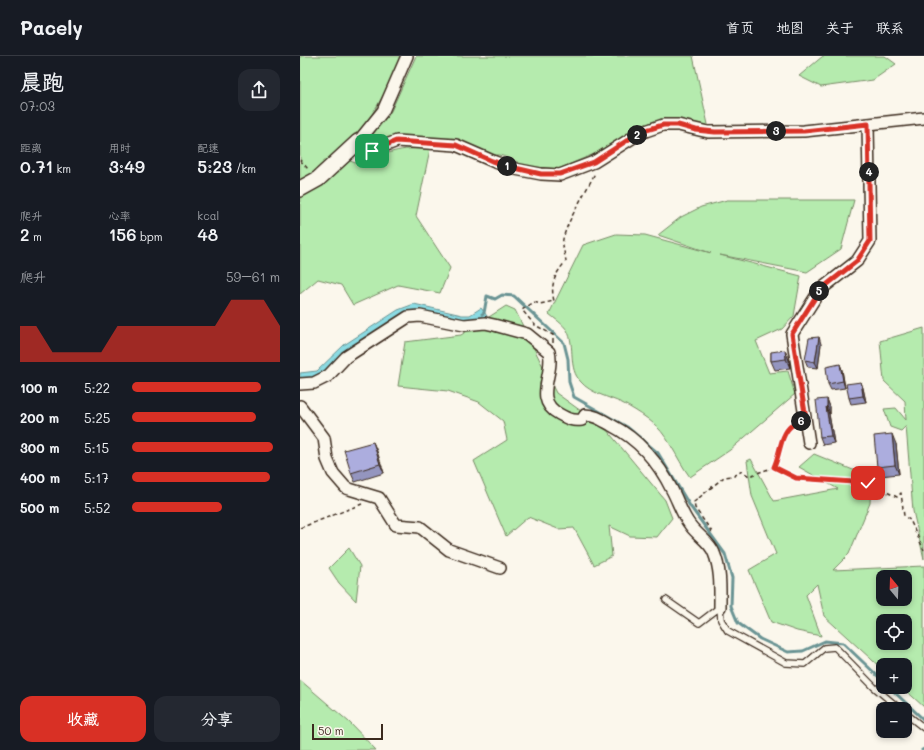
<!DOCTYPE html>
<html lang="zh">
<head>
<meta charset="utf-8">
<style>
	:root { --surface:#171b24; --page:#242831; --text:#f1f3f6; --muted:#9ea1a6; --line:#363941; --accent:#d93025 }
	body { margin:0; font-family:Mali,"LXGW WenKai TC",sans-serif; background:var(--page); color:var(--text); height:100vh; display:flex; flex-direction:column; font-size:15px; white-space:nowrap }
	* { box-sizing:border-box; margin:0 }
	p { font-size:13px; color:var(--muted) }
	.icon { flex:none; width:22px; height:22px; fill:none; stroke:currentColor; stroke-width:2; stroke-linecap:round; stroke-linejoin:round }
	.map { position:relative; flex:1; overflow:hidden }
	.details { display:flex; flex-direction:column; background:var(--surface); width:300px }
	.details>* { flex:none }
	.needle { width:26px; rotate:341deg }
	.buttons { position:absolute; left:576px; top:514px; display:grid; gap:8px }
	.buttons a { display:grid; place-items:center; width:36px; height:36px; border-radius:8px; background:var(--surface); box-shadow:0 2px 6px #0003; font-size:20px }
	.scale { position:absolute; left:12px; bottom:10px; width:71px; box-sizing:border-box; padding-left:4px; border:2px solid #3b2a1e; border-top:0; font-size:11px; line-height:14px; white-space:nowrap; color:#3b2a1e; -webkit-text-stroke:3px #fbf7ec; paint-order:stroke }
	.pin { position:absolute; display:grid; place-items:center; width:34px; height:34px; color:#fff; margin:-17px; border-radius:8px; box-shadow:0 2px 6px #0006 }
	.km { position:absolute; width:20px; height:20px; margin:-10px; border-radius:50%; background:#222; color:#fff; font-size:11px; line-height:20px; text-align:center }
	.round { display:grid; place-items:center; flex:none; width:42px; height:42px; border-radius:12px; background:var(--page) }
	.overview { display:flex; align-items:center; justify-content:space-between; height:68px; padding:0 20px }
	h1 { font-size:22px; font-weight:600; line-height:30px }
	.figures { display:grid; grid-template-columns:repeat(3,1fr); gap:6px; height:68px; padding:4px 20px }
	.figures div { display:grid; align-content:center }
	.figures b { font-size:17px; font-weight:600 }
	.figures small { font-size:11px; font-weight:400 }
	.figures p { font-size:11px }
	.chart { height:112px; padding:8px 20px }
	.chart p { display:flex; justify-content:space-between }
	.chart svg { width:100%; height:72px; margin-top:4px; fill:var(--accent); opacity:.7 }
	.button { display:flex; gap:8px; margin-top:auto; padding:8px 20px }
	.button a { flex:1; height:46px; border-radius:12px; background:var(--accent); color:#fff; font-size:16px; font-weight:600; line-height:46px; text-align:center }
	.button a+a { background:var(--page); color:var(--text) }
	ul { padding:0 20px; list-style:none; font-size:13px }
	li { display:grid; grid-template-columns:64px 48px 1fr; align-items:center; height:30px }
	li i { height:10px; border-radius:5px; background:var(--accent) }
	header { display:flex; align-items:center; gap:24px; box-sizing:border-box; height:56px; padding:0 20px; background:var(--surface); border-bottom:1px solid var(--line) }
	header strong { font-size:19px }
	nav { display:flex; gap:22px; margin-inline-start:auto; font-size:14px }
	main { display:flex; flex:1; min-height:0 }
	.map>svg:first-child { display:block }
	.green { fill:#b5ebae; stroke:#788a66; fill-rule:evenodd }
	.water { fill:#8adbe3; stroke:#6a9494 }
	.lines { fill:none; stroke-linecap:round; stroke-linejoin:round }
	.stream { stroke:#6a9494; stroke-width:3 }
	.lane-casing { stroke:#3b2a1e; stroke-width:8 }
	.street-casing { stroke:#3b2a1e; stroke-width:14 }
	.secondary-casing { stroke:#3b2a1e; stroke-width:18 }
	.path { stroke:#3b2a1e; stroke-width:1.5; stroke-dasharray:4 3; stroke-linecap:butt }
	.lane { stroke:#fbf7ec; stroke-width:5.5 }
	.street { stroke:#fbf7ec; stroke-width:11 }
	.secondary { stroke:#fbf7ec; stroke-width:15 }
	.wall { fill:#9495bf; stroke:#3b2a1e }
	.shaded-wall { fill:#78799b; stroke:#3b2a1e }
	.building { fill:#acadde; stroke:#3b2a1e }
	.route-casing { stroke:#fff; stroke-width:8 }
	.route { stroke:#d93025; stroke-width:5 }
</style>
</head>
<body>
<header>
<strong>Pacely</strong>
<nav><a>首页</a><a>地图</a><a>关于</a><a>联系</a></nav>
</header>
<main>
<section class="details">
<div class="overview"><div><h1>晨跑</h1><p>07:03</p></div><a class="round"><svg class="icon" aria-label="share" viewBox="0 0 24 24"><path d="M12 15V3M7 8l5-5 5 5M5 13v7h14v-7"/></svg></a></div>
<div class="figures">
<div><p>距离</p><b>0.71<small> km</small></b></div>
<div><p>用时</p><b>3:49</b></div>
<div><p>配速</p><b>5:23<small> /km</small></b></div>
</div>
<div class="figures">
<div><p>爬升</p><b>2<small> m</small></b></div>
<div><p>心率</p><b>156<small> bpm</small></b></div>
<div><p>kcal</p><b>48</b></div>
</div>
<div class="chart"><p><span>爬升</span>59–61 m</p>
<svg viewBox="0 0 160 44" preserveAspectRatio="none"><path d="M0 44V22L10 22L20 38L30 38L40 38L50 38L60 22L70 22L80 22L90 22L100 22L110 22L120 22L130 6L140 6L150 6L160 22V44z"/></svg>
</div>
<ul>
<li><b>100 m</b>5:22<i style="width:87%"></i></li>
<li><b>200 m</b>5:25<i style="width:84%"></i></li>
<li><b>300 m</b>5:15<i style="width:95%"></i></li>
<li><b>400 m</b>5:17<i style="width:93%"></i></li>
<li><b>500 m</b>5:52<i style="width:61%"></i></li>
</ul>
<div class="button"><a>收藏</a><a>分享</a></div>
</section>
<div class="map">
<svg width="624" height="694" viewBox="0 0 624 694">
	<rect width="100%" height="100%" fill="#fbf7ec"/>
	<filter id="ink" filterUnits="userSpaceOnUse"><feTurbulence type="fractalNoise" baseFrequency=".025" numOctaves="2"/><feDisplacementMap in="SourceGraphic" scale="8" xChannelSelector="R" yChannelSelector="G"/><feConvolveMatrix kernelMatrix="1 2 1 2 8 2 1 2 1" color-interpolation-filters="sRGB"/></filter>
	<g filter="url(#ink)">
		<path class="green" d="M0,0H101C89,31 72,65 47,88L50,105L61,109C88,96 99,91 130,93L116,160L150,212L140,237L98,229L53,249L41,229L18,223L0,238Z
			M116,0H393L409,73L386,65H354L330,76L299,96L258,113L223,110L213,103L199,99H186L164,87L84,85L73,88L68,84L91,55Z
			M523,0H585L596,8L573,24L521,31L499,20Z
			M427,144H554L541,193L507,216L420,199L501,220L494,260L482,273L456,285L469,317L488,315L495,338L430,394L390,421C375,401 369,378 348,363C340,357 330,351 322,347C309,341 290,337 281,326C267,312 276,291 267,274C263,268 255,263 249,258L283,189L316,178L345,179L411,197L358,179L381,161L401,151Z
			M206,250L215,254L256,337L306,373L365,444L372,462L357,481L330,480L309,470L312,500L294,509L274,472L258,473L228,461L206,480L174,405L207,384L203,365L179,346L148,335L98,330L105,286L161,279Z
			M624,272V503L613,455L606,370L601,375L590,371L584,353L596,352L606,364L605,345L584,325L580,285Z
			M514,398L553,414L571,418L570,447L549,498L533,514L624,510V651L602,631H605V609H583V614L524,560L517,528L506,539L521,580L497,575L471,566L449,514L476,498L452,440L447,405L451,403L474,445L538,433L499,411ZM583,521H605V543H583ZM583,565H605V587H583Z
			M49,492L60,510L56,545L39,527L29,512Z
			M0,624L49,666L76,694H0Z"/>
		<path class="water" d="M114,248L162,259H170L181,252L187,260L175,265L121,257L18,322L0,324V317L17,315L44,289L98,254Z"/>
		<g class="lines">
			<path class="stream" d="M182,258L184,257L187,240L195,243L202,239L214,240L264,287L268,303L269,326L274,341L327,371L358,397L390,450L425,498L432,522L431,550L438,567L460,583L488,596L503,595L525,585L543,587L583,625
				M589,631L624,664
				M622,694L624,693"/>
			<defs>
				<path id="lane" d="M366,544L399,567L420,551
					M420,551L421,564L428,575L486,607L505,608L524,592L535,591L574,631L600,653
					M605,657L624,672"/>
				<path id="street" d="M107,0L83,55L58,86L65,93L71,95L97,85L156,89L195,106L215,113L241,118L260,119L294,106L340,77L363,69H378L408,76L504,75L624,62
					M0,328L14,327L28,320L46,301L108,261L120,260L164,269L185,267L194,269L227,278L249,296C255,318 232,343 259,358C268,363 272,365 282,364L285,359C295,359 302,364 311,369C338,383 359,407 372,434C378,445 382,459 390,469C397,479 410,486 414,497C421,514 420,532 420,551
					M0,350L24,382L27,403L33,417L46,432L79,442L96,469L120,471L149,494L200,512
					M509,387L492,278L520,234L557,205L570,185L568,68"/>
				<path id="secondary" d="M0,133L18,123L58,86"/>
			</defs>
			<use href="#lane" class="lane-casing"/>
			<use href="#street" class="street-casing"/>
			<use href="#secondary" class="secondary-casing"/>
			<path class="path" d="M0,104L9,114
				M253,287V279L235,269L222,254L234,246L240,248L254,245C250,228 255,218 266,205C265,199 262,189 263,183C267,165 286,136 295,117
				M474,411L496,423L568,427L597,441L601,437L604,460L610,464L624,494
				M0,472L62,448
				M412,476L395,452L394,446L424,421L434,420L442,415L449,420L474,411C481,397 480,376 496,368"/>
			<use href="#lane" class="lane"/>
			<use href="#street" class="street"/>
			<use href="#secondary" class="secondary"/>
		</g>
		<path class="wall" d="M521,288L518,312L508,311L505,304Z
			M471,296L489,304L490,312L475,314L471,305Z
			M540,308L542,314L545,332L531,334L528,328Z
			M561,326L563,332L566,346L551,348L549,342Z
			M527,343L530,351V358H529L534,387L523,389L520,381Z
			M73,386L84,417L55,426L51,417Z
			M596,388L599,418L580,420L577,411Z"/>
		<path class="shaded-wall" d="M519,281L521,288L518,312L515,306Z
			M485,294L489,304L490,312L486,303Z
			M540,308L542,314L545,332L543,325Z
			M561,326L563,332L566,346L563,340Z
			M527,343L530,351V358L527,350Z
			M526,351L529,358L534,387L531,380Z
			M592,378L596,388L599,418L595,409Z
			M73,386L77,395L84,417L80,408Z"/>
		<path class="building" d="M519,281L515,306L505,304L509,282Z
			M485,294L486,303L471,305V296Z
			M540,308L543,325L528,328L526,311Z
			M561,326L563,340L549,342L546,328Z
			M527,343V350L526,351L531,380L520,381L516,344Z
			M592,378L595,409L577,411L574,380Z
			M73,386L80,408L51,417L44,394Z"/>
	</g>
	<g class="lines" filter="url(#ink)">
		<defs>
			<path id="route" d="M72,95L96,85L156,89L192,105L215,112L241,118H260L294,106L340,76L363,69H378L396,74L415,76L504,75L568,68L570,185L557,205L520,234L492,278L506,363C501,365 495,367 491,370C480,379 480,399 474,411L496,422L568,427"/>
		</defs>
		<use href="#route" class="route-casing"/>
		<use href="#route" class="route"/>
	</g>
</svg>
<div class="buttons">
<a><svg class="needle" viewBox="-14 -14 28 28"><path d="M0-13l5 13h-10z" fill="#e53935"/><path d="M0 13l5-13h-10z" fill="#9ea1a6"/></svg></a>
<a><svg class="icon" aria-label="locate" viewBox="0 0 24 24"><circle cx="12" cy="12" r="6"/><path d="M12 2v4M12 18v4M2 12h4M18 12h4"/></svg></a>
<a>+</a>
<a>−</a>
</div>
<div class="scale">50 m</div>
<div class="pin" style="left:72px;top:95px;background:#1e9e55"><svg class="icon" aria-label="arrive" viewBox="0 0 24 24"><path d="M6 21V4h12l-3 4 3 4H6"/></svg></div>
<div class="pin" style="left:568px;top:427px;background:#d93025"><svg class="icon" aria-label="check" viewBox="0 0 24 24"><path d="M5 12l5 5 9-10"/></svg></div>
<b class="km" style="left:207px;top:110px">1</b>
<b class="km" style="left:337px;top:79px">2</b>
<b class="km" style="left:476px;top:75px">3</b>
<b class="km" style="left:569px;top:116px">4</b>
<b class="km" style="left:519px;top:235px">5</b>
<b class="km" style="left:501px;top:365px">6</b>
</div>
</main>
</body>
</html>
